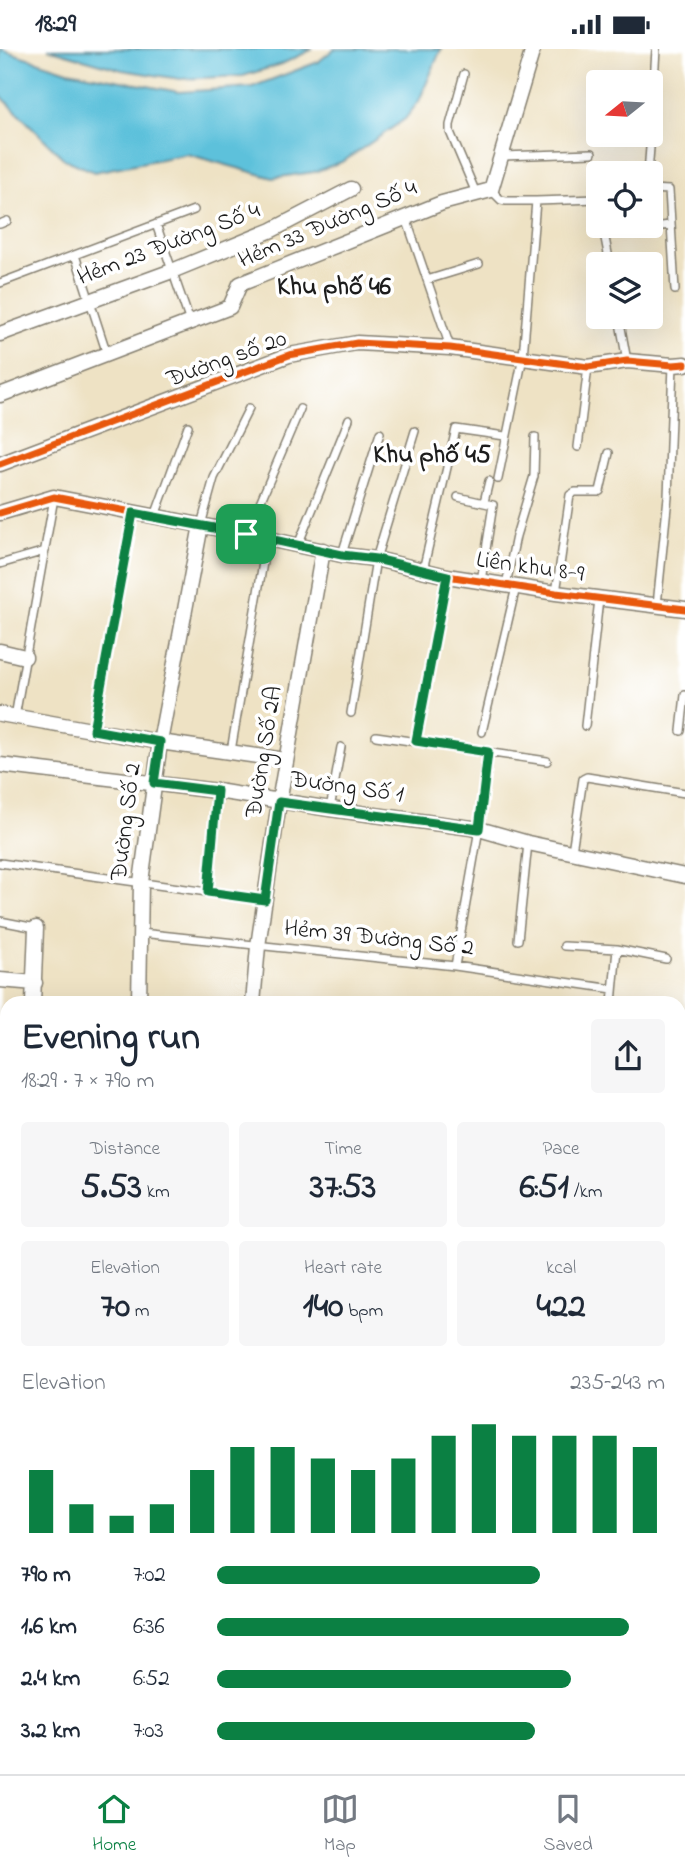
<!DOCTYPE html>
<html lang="en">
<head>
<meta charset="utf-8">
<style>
	:root { --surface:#fff; --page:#f6f6f7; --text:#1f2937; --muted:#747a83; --line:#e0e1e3; --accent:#0b8043 }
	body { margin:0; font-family:"Indie Flower",sans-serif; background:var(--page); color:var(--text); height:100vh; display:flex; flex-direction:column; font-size:26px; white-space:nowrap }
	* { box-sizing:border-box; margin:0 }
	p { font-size:23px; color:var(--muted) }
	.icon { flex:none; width:38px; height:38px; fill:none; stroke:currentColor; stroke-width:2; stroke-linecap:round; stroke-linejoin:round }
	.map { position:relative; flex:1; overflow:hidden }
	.sheet { position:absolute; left:0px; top:947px; width:686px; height:779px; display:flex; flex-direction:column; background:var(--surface); border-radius:21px 21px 0 0; box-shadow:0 7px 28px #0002 }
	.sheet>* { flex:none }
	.needle { width:46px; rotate:252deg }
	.buttons { position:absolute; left:586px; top:21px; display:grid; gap:14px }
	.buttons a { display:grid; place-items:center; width:77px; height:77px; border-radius:7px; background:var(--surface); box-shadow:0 7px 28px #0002; font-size:35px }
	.pin { position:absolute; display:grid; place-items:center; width:60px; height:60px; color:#fff; margin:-30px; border-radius:14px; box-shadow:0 4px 10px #0006 }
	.round { display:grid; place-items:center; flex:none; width:74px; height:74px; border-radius:7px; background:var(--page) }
	.summary { display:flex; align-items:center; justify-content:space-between; height:119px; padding:0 21px }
	h1 { font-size:38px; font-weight:700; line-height:52px }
	.stats { display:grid; grid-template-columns:repeat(3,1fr); gap:10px; height:119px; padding:7px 21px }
	.stats div { display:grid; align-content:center; border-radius:7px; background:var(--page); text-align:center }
	.stats b { font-size:35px; font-weight:700 }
	.stats small { font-size:19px; font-weight:400 }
	.stats p { font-size:19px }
	.chart { height:196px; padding:14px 21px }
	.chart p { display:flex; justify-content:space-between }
	.chart svg { width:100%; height:126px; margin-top:7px; stroke:var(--accent); stroke-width:6 }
	ul { padding:0 21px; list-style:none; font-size:23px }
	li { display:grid; grid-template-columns:112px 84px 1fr; align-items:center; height:52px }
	li i { height:18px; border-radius:9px; background:var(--accent) }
	.status { display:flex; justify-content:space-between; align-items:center; height:49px; padding:0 35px; background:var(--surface); direction:ltr }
	.status svg { height:19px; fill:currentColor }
	.tab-bar { display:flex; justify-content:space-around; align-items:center; height:98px; border-top:2px solid var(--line); background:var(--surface); font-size:19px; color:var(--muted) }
	.tab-bar a { display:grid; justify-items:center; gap:4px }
	.tab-bar .selected { color:var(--accent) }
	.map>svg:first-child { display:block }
	.water { fill:#5dc1db; stroke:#3c6e7c; stroke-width:2 }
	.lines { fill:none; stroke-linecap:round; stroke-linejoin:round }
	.service-casing { stroke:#857f70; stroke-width:10 }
	.minor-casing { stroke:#857f70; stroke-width:17 }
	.tertiary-casing { stroke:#857f70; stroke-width:20 }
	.service { stroke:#fff; stroke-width:7 }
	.minor { stroke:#fff; stroke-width:14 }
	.tertiary { stroke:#fff; stroke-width:18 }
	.cycleway-casing { stroke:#fff; stroke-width:11 }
	.cycleway { stroke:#e8590c; stroke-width:7 }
	.route-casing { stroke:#fff; stroke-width:14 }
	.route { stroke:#0b8043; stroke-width:9 }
	.labels { text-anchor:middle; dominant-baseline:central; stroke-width:7; stroke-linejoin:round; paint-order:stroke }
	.street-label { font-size:24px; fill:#1c1c1c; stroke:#fff }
	.neighbourhood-label { font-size:26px; font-weight:bold; fill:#1c1c1c; stroke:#fff }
</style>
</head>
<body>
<div class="status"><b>18:29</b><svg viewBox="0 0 49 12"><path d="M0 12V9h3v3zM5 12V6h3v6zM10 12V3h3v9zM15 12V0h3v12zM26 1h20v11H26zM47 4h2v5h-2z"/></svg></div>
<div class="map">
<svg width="685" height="1725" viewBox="0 0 685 1725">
	<rect width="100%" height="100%" fill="#fff"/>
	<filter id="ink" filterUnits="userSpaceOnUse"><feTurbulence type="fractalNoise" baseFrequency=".0143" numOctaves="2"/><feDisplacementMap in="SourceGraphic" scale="14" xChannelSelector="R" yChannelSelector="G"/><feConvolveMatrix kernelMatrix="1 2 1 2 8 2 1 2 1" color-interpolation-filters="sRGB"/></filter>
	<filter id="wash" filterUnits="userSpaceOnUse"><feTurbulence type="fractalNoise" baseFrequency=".00686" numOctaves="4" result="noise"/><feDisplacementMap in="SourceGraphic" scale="28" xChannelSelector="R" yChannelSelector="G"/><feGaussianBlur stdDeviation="1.57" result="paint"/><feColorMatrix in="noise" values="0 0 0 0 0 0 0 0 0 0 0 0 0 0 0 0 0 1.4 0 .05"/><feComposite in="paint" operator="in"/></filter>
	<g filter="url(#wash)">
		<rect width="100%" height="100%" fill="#eee2c4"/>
		<path class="water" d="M0,0L68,22L179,43L252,38L318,13L334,0H441L419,52L405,70L344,112L314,123L273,129L187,105L94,123L64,110L0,46Z
			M48,0H313L282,15L243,27L180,30L122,21Z"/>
	</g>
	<g filter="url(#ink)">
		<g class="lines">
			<defs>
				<path id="service" d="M464,25L450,76V83L476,144
					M651,82L656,0
					M502,107L592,104
					M648,124L651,86
					M651,140L669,141L675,241
					M491,141L501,151L506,152H536L523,308L498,430
					M536,152L598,150
					M406,169L450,298
					M0,175L7,172
					M156,175L190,273
					M75,206L107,305
					M610,215L604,184L670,176
					M427,231L479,215
					M0,234L194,161
					M619,268L627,312
					M578,398L588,318
					M458,448L493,456L481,532
					M484,453L489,432
					M155,467L188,377
					M201,476L214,429L249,359
					M247,484L300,360
					M298,496L349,370
					M342,505L380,384
					M0,515L45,502
					M423,521L456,380L505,387
					M506,536L516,487L534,427L535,388
					M556,544L570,446L575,443H598L600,442L609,404
					M657,556L668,448L673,316
					M351,664L376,510L415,382
					M15,668L54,449
					M585,677L599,550
					M93,681L133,464
					M681,682L685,646
					M482,683L516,538
					M376,687L547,712
					M416,692L447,527
					M231,702L267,490
					M330,760L341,698
					M572,802L583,730L587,728L685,744
					M0,814L265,851
					M208,843L217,742
					M0,872L36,879
					M141,884L455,917L613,940
					M518,891L528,794
					M564,897L617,900L666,910
					M455,917L479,780L488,703
					M612,954L617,900
					M682,1164L685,1125
					M0,1219L7,1244
					M679,1247L682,1309L679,1317
					M0,1436L7,1432
					M679,1483L685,1481
					M0,1564L7,1560
					M0,1639L7,1635
					M679,1660L685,1661
					M0,1714L7,1710
					M83,1725L92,1718
					M182,1725L191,1718
					M290,1725L293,1723"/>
				<path id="minor" d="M0,285L172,222L272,181L351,140
					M0,346L230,258L240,235L442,154L491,141L533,0
					M0,415L289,306L357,294L450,299L588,318L627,312L673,316L685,315
					M0,464L54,448L246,485L342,506L376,510L447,527L556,544L685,560
					M0,602L25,608
					M0,665L160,693L285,711
					M0,716L217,742L330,760L479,780L528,794L685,827
					M0,931L35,934
					M33,954L36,879
					M139,954L141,833L160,693L201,476
					M253,954L258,897L279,753L323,501
					M0,983L7,984
					M0,1010H7
					M0,1383L7,1380
					M0,1392L7,1419
					M679,1392H685
					M603,1718L646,1725
					M371,1725L374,1718
					M555,1725L557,1718"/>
				<path id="tertiary" d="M0,1139L7,1138
					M679,1165H685"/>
			</defs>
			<use href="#service" class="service-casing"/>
			<use href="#minor" class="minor-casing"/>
			<use href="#tertiary" class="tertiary-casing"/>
			<use href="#service" class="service"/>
			<use href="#minor" class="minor"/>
			<use href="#tertiary" class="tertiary"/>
			<defs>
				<path id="cycleway" d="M0,415L289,306L357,294L450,299L588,318L627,312L673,316L685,315
					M0,464L54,448L246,485L342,506L376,510L447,527L556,544L685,560"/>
			</defs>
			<use href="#cycleway" class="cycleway-casing"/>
			<use href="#cycleway" class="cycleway"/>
		</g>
	</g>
	<g class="lines" filter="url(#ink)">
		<defs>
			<path id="route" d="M133,464L246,485L342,506L376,510L447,527L416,692L488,703L479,780L279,753L265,851L208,843L217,742L154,734L160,693L93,681Z"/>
		</defs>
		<use href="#route" class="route-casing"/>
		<use href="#route" class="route"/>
	</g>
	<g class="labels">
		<g class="street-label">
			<text transform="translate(328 176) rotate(-23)">Hẻm 33 Đường Số 4</text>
			<text transform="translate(169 196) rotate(-21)">Hẻm 23 Đường Số 4</text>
			<text transform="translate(227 311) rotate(-20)">Đường số 20</text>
			<text transform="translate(530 519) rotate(8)">Liên khu 8-9</text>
			<text transform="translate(265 703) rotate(-81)">Đường Số 2A</text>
			<text transform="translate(347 739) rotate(8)">Đường Số 1</text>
			<text transform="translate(127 773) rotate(-83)">Đường Số 2</text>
			<text transform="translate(379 890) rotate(6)">Hẻm 39 Đường Số 2</text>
		</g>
		<g class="neighbourhood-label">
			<text x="334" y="239">Khu phố 46</text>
			<text x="432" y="407">Khu phố 45</text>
		</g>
	</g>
</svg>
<div class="buttons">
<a><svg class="needle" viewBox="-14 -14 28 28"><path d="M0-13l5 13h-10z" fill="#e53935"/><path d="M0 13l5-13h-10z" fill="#747a83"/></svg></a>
<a><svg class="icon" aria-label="locate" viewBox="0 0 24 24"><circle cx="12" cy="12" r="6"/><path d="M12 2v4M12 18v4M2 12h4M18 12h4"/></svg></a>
<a><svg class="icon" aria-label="layers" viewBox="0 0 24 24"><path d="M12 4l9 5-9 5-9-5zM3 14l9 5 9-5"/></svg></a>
</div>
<div class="pin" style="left:246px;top:485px;background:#1e9e55"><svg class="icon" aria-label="arrive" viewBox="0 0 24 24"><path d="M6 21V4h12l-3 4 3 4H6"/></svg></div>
<section class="sheet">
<div class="summary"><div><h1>Evening run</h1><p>18:29 · 7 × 790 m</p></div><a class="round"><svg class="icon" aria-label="share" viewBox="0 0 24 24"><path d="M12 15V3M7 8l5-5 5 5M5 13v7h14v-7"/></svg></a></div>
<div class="stats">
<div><p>Distance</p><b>5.53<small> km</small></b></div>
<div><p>Time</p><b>37:53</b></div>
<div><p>Pace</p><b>6:51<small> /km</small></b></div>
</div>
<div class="stats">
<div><p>Elevation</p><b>70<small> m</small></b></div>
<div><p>Heart rate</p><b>140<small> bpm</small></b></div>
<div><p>kcal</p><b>422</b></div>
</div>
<div class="chart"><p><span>Elevation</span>235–243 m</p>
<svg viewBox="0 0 160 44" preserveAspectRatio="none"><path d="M5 44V22M15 44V34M25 44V38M35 44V34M45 44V22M55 44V14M65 44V14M75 44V18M85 44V22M95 44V18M105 44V10M115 44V6M125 44V10M135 44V10M145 44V10M155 44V14"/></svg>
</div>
<ul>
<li><b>790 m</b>7:02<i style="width:72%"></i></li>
<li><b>1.6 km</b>6:36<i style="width:92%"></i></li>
<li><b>2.4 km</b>6:52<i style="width:79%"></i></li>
<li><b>3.2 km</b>7:03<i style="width:71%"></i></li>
</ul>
</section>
</div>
<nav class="tab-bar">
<a class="selected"><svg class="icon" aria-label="home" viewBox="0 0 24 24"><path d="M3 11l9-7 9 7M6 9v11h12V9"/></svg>Home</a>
<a><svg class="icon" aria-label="map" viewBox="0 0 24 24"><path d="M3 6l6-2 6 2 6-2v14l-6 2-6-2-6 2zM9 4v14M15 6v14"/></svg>Map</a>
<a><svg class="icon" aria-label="saved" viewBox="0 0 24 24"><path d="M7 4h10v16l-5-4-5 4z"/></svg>Saved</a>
</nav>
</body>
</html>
